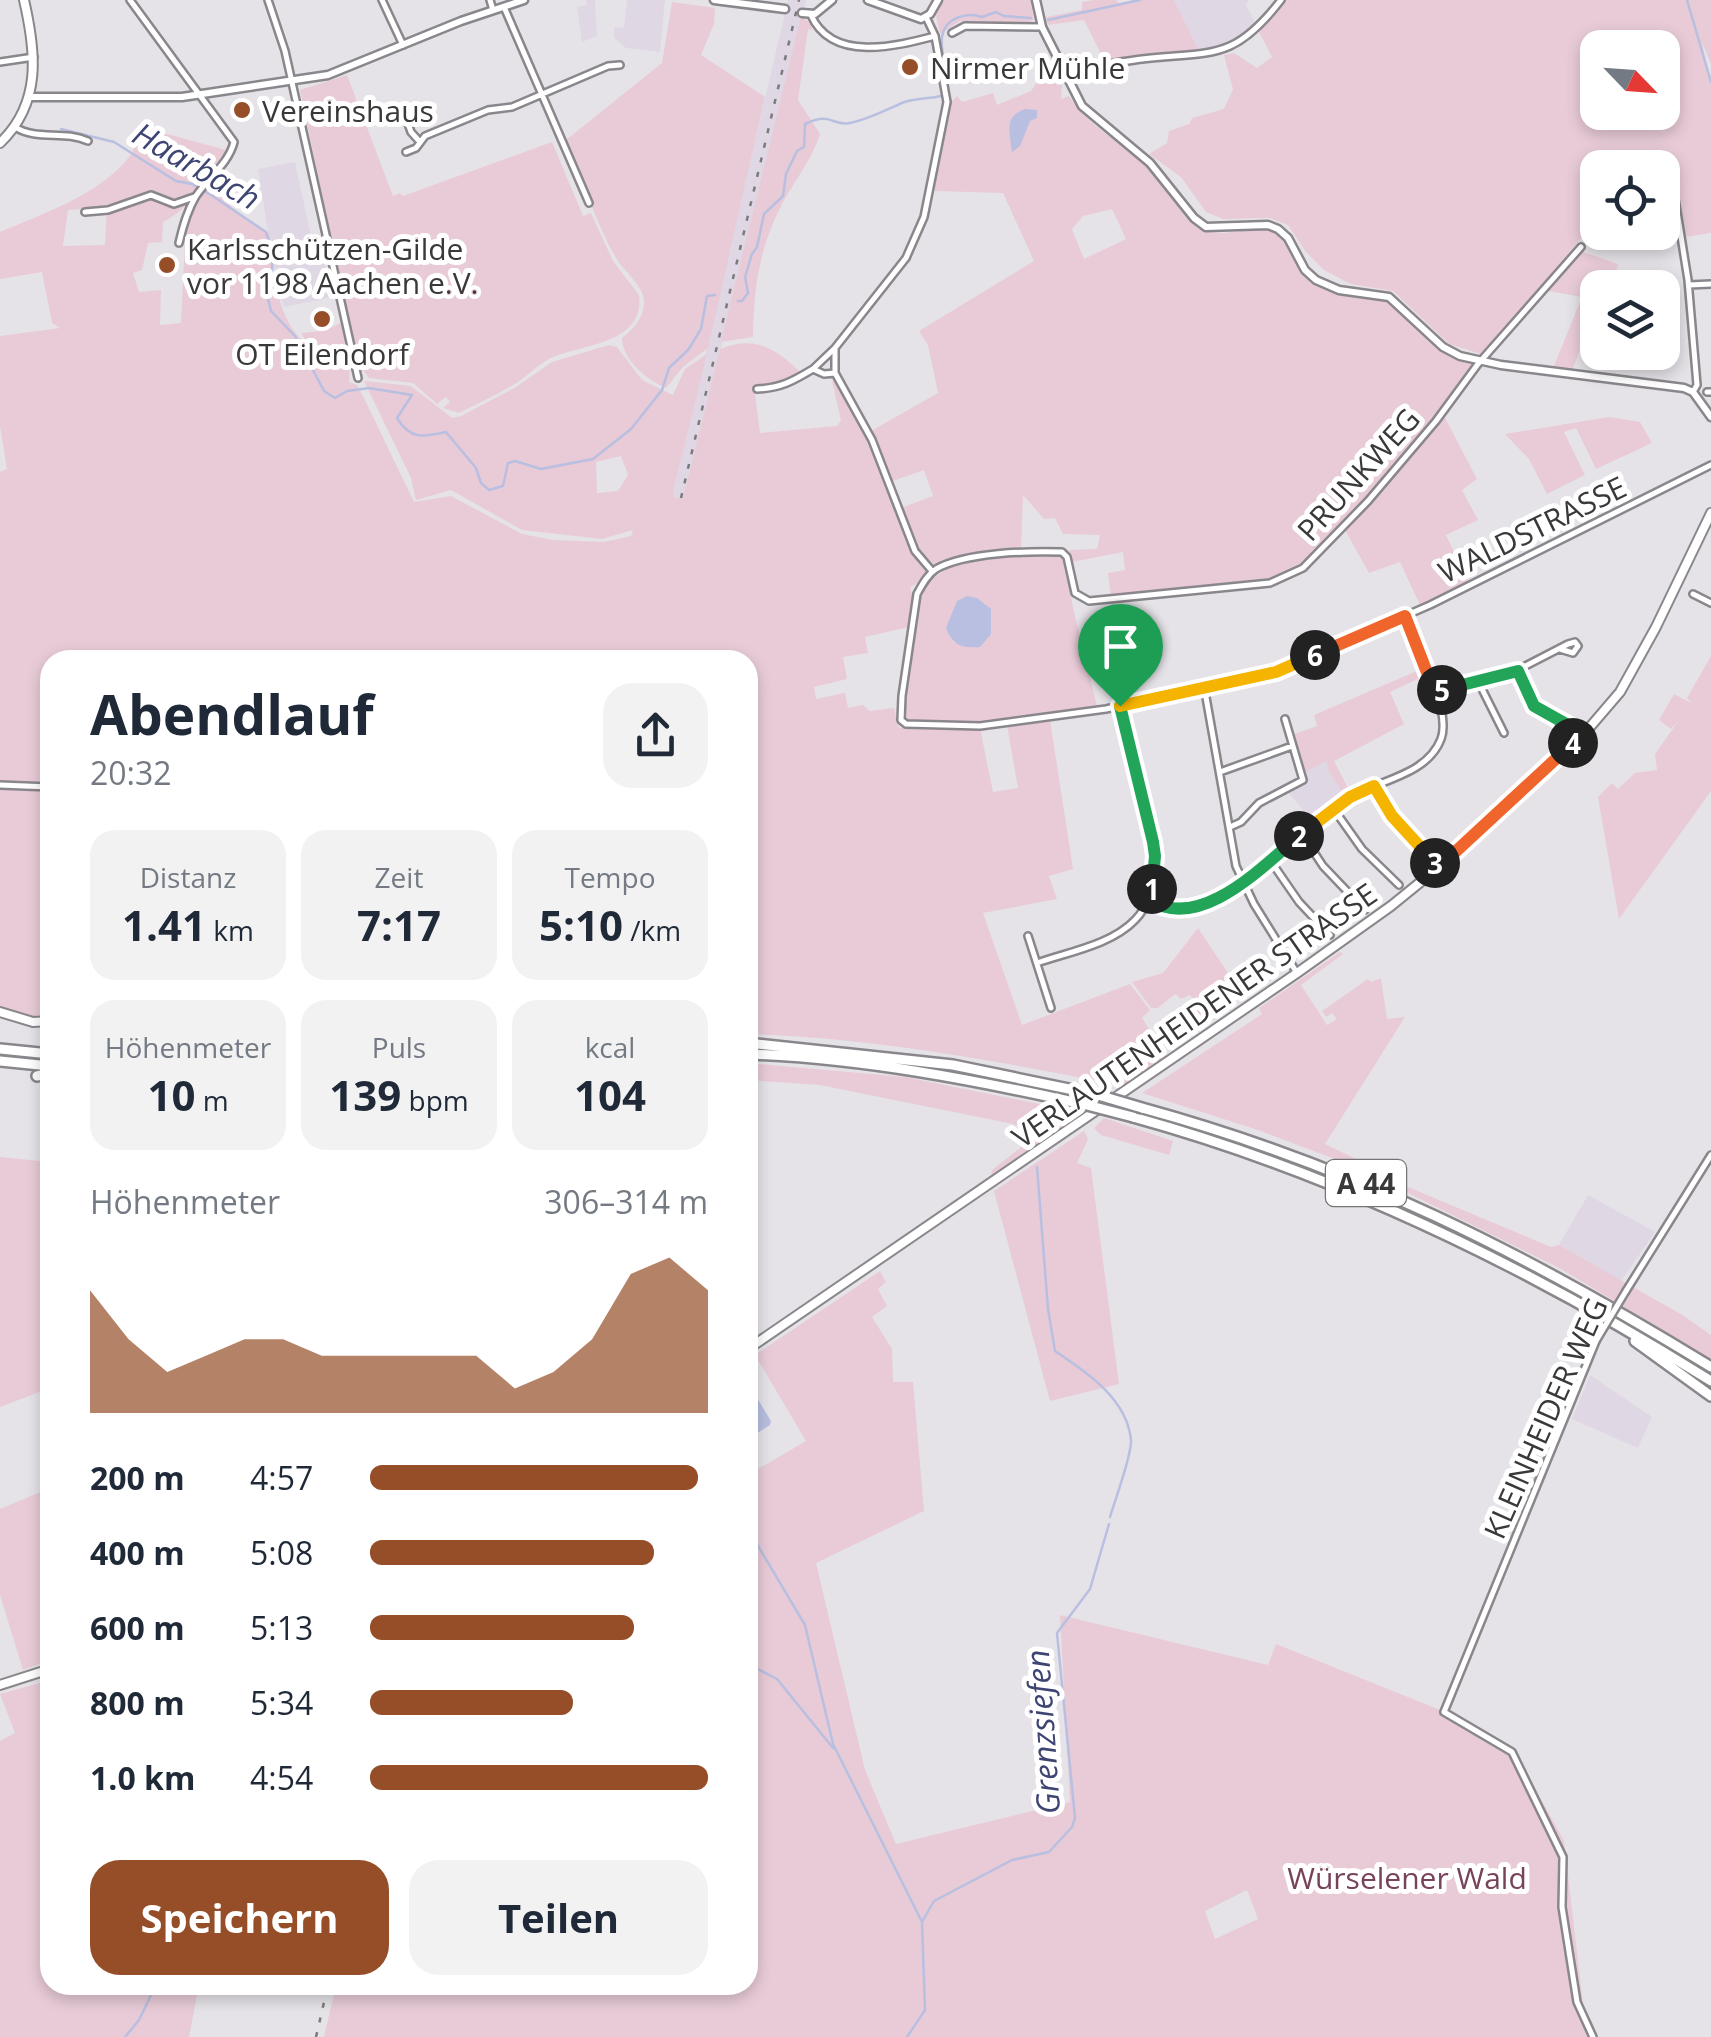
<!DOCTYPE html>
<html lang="de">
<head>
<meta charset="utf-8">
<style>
	:root { --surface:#fff; --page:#f2f2f3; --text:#1f2937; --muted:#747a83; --accent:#954e28 }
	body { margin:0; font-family:"Open Sans",sans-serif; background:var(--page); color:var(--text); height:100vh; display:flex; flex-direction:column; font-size:38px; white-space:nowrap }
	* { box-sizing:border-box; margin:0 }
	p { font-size:32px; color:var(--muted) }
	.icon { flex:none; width:55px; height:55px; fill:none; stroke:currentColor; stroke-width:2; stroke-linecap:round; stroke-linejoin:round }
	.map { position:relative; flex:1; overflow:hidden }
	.details { position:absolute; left:40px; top:650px; width:718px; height:1345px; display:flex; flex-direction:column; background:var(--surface); border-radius:30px; box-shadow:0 5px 15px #0003 }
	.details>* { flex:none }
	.needle { width:65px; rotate:115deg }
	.fabs { position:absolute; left:1580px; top:30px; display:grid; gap:20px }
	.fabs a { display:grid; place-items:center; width:100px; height:100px; border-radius:20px; background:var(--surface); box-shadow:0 5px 15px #0003; font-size:50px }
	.pin { position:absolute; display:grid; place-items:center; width:85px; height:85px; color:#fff; margin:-102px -42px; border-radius:50% 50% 50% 0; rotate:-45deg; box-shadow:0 0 10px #0007 }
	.pin .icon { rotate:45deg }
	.km { position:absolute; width:50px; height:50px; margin:-25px; border-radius:50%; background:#222; color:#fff; font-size:28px; line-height:50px; text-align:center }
	.round { display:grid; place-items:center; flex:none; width:105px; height:105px; border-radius:30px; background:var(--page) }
	.headline { display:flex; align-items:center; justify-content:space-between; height:170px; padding:0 50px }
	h1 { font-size:55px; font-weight:700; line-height:75px }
	.figures { display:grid; grid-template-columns:repeat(3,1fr); gap:15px; height:170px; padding:10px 50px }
	.figures div { display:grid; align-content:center; border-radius:25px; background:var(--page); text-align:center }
	.figures b { font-size:42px; font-weight:700 }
	.figures small { font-size:28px; font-weight:400 }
	.figures p { font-size:28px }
	.chart { height:280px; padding:20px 50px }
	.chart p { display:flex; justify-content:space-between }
	.chart svg { width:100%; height:180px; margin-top:10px; fill:var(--accent); opacity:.7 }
	.button { display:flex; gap:20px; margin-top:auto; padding:20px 50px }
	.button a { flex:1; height:115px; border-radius:30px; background:var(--accent); color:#fff; font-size:40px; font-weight:700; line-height:115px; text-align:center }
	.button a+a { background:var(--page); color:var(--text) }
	ul { padding:0 50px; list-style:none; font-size:32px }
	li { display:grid; grid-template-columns:160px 120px 1fr; align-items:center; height:75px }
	li i { height:25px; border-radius:12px; background:var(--accent) }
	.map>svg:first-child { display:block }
	.built { fill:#dfd7e3 }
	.green { fill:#e8cbd7; fill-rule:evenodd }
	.water { fill:#b8bfe0 }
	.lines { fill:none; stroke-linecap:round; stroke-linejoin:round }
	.stream { stroke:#b8bfe0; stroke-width:2.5 }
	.minor-casing { stroke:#8a878c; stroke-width:10 }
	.tertiary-casing { stroke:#8a878c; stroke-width:11 }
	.secondary-casing { stroke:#8a878c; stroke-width:12 }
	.motorway-casing { stroke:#8a878c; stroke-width:14 }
	.minor { stroke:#fff; stroke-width:5 }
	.tertiary { stroke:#fff; stroke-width:6 }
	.secondary { stroke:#fff; stroke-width:8 }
	.motorway { stroke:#fff; stroke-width:9 }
	.rail { stroke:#7c7a7d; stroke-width:2.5; stroke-dasharray:5 10; stroke-linecap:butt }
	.minor-bridge-casing { stroke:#8a878c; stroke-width:10; stroke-linecap:butt }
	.motorway-bridge-casing { stroke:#8a878c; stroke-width:14; stroke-linecap:butt }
	.minor-bridge { stroke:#fff; stroke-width:5 }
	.motorway-bridge { stroke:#fff; stroke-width:9 }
	.split-1-casing { stroke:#fff; stroke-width:20 }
	.split-2-casing { stroke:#fff; stroke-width:20 }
	.split-3-casing { stroke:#fff; stroke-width:20 }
	.split-4-casing { stroke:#fff; stroke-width:20 }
	.split-5-casing { stroke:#fff; stroke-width:20 }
	.split-6-casing { stroke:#fff; stroke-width:20 }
	.split-7-casing { stroke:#fff; stroke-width:20 }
	.split-1 { stroke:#22a559; stroke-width:12 }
	.split-2 { stroke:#22a559; stroke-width:12 }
	.split-3 { stroke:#f5b400; stroke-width:12 }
	.split-4 { stroke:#f0652b; stroke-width:12 }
	.split-5 { stroke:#22a559; stroke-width:12 }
	.split-6 { stroke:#f0652b; stroke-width:12 }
	.split-7 { stroke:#f5b400; stroke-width:12 }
	.poi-dot { fill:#954e28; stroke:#fff; stroke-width:4 }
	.labels { text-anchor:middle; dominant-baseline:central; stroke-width:10; stroke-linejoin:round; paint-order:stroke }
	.shield { fill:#fff; stroke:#757475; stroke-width:2.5 }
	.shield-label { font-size:28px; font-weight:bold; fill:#3a383a }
	.poi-label { font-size:30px; fill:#3a383a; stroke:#fff; text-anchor:start }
	.street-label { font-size:30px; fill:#3a383a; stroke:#fff }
	.park-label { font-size:30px; fill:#77435b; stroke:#fff }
	.water-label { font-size:32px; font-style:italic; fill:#3e4573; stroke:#fff }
</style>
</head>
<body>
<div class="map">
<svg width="1711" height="2037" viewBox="0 0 1711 2037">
	<rect width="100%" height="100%" fill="#e6e3e8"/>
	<path class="built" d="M586,0H595L597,36L582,42L577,7L587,5Z
		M627,0H665L660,52L626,48L614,38V27L624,28Z
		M788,0H806L684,499L673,497V493Z
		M1174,0H1249L1246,5L1256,24L1222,46L1199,51Z
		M295,162L315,255L324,261L332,297L284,307L276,282L258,169Z
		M1326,761L1329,772L1344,794L1310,818L1288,792L1308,782L1304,773Z
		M1588,1195L1655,1232L1621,1281L1559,1245Z
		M1590,1375L1652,1417L1638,1448L1572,1419Z"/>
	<path class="green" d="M943,0H1030L1034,20L1026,23L960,21L940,34L936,16Z
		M1094,0H1116L1119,3L1133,0H1174L1199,51L1142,54L1105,62L1084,20L1048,25L1046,17L1082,10V2Z
		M1285,0H1711V64L1702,43L1711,86V233L1684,237L1683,232L1663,227L1662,168H1598L1597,212L1591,226L1484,355L1449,344L1393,291L1351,284L1324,270L1306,252L1288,225L1269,218L1223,219L1206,212L1181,177L1149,154L1167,143L1169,131L1189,124L1192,118L1224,109L1233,89L1224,55L1234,53L1257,68L1272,57L1259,32ZM1598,48H1662V112H1598Z
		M672,2L715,8L714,24L701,55L765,97L708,348L683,367L666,388C647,380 622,360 622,338C634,329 645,316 644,300C642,285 626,273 618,261C598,229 581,176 566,140L662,63Z
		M801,17L813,24L811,30L808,29L798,100L820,134C812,159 796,179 783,202C759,249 754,285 753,337L721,342Z
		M347,75L393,196L400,193L403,196L552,142L583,216L591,213L613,261L639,295C645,343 585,344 553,357C539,363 528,376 515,384C497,395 478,403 459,413L443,408L450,402L446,397L437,404L413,383L369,378L357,362L300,90Z
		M1051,76L1057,85H1062L1061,99L1069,96C1093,134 1132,145 1159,177C1174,193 1184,218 1204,229C1226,241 1256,220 1278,235C1300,250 1294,276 1328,290C1347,298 1372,291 1388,301C1420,320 1434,355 1473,363V368C1446,407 1416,441 1385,477C1355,512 1325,554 1284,576L1111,598L1108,573L1125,570L1123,552L1072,562L1069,550L1097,549L1100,535L1063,534L1055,518L1044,519L1023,495L1021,549L934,565L916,548L901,508L933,496L924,470L893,481L871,431L938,393L928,345L919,331L1034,261L1003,193L934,191L951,102L957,96L962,102L993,93L997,105L1031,91L1038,81ZM1112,209L1126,239L1084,259L1072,229L1083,216Z
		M142,127L229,151C208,176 193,207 163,222L162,242L148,243L142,270L133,273L139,292L161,290L160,325L181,323L186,218L196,199L209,186L245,219L269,233C274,273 275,321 310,347L301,333L323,331L341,323L350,368L349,382L357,385L363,396L414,502L451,496L522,534L553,540L604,542L631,536L633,530L602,539L522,530L451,490L416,500L411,478L364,381L411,386L452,418L461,416L516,387L552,362L609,345L617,347L642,380L673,395L685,369L707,354L673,492L674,497L683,499L720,349C754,335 776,348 801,373L802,375L778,385L754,386L760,433L837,426L841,420L832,381H835L869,441L912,551L926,572L920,582L910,587L913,597L909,627L865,637L868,653L843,657L847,679L814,687L816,699L845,693L848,708L863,705L870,711L894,708L899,728H980L993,792L1018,788L1007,725L1050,720L1073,869L1049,876L1057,899L983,913L1022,1025L1130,984L1150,1010L1142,1018L1167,1058L1123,1086C998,1061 875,1038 748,1034V660H254L244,655L240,660L210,657L198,660H50V784L0,783V472L7,469L0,426V336L60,328L52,323L42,272L0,279V232C42,214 101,194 129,157C136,149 138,137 142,127ZM107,207L105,245L63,246L68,210ZM621,456L628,475L618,491L597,493L596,462Z
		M1578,250L1618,264L1614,287L1598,288L1597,305L1572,371L1553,368L1582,297L1543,290Z
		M1444,416L1477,479L1462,490L1478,520L1446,535L1468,581L1420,605L1400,562L1369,573L1345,530Z
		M1609,417L1640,422L1652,443L1596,469L1576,428L1564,432L1585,475L1547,494L1529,459L1505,434Z
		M1022,554L1061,555L1064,559L1073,608L1097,706L980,723L906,722L903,712L920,594C942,559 984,559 1022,554ZM967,596L986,604L954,643L946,628Z
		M1711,656V791L1619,919L1598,797L1612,783L1618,789L1635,773L1657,770L1655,754L1679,720L1671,729L1659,720L1674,694L1691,703L1687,698Z
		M1417,671L1420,678L1390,692L1404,724L1334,761L1349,790L1344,794L1329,772L1326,761L1306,772L1292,735L1317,726L1314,715Z
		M0,789L50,792V1016H32L0,1007Z
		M1198,928L1240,991L1237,1000L1200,1024L1191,1011L1196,1002L1190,995L1181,999L1175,994L1158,1008H1151L1132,982L1163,973Z
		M1340,952L1343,954L1301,985L1327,1025L1337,1019L1332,1013L1326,1017L1322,1011L1368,979L1371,982L1381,978L1387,1019L1405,1017L1325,1144L1356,1159L1353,1166L1258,1130L1142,1093L1262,1014L1259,1008Z
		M748,1063L905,1077L1084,1113L991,1177L992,1170L1029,1141V1133L1013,1124L820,1085L748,1080Z
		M1104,1118L1173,1141L1169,1155L1101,1135L1094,1128Z
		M1084,1131L1088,1139L1077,1163L1091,1168L1119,1384L1050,1401L994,1191Z
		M0,1157L50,1162V1388L0,1407Z
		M1408,1187L1551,1247L1559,1245L1684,1316L1711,1335V1359L1561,1269L1402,1190Z
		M880,1271L886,1282L878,1289L887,1306L872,1317L892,1349L893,1382H913L924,1511L816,1563L865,1770L896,1844L1070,1802L1060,1615L1268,1665L1276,1644L1455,1716L1514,1750L1564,1841L1583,2004L1597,2037H324L336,1985H748V1475L806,1441L755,1355ZM1247,1890L1258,1919L1215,1939L1205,1911Z
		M50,1488V1660L23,1670L0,1595V1509Z
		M50,1680V1985H199L189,2037H0V1741L15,1733L0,1694Z"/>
	<path class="water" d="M1025,109L1037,110V118L1030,121L1020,146L1012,152C1010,132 1003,117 1025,109Z
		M967,596L977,598L991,609V634L980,647C962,648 953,646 946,628L957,601Z
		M748,1383L771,1421L770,1425L748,1439Z"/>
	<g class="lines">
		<path class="stream" d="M1687,0L1711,82
			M1048,20L1140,0
			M948,88C948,72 940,53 942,37C945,17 967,12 982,17L996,12L1004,16L1031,18
			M61,129L114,142L176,181L192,184L211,195L266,232L273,253L272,270L265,287L271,311L295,336L324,391L335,398L347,391L369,388L412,395L397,418C410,440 424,437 446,432L476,468L481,483L489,490L503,486L508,463L515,461L541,469L593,459L631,429L662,390L669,368L688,350L701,329L707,296L715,295
			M738,301H742L748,293L745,277L752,254L757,247L764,214L783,196L786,174L797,151L804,147L805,124C833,111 832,127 850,123C867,120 886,110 902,103C914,98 929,99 941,96
			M1037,1167L1048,1309L1055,1351C1085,1371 1127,1398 1131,1440C1132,1455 1115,1500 1110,1517
			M748,1529L805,1625L833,1744L922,1922L925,2010L907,2037
			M748,1664L777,1679L833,1748
			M922,1922L934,1901L1012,1860L1049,1852L1072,1827L1075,1818L1057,1633L1090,1589L1109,1524
			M125,2037L139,2020L156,1985"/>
		<defs>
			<path id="minor" d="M130,0L234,142C229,163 208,178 196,196C187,211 183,226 179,243
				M268,0L285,51L358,378
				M382,0L403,45
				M490,0L493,10
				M504,7L589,203
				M811,15C832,63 897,46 935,36
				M952,33L965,26L1042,27
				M0,62L34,57
				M1064,72C1090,68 1116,62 1142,59C1212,51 1233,62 1281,0
				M405,115L411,132L420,142
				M15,127C37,141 64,130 88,141
				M406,152L416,148L425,136L488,110L512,107L608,66L620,65
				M1675,199L1688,280L1697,385L1693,392
				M85,212L108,210L151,195L174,204L194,197
				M1581,247L1478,364L1436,421L1368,501L1303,568L1270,583L1089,601L1075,593L1067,557L1062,552C1029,551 966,552 936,569C927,575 922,585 917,594L902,696L901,720L906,724L980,726L1106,709L1276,672L1430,605L1711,465
				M1689,285L1711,284
				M835,349V373L872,440L915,551L932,571
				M835,373L824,374L813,369L835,348L906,258L924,217L947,102L935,36L926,17
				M757,389C781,388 793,381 813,369
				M1707,392H1711
				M1693,594L1711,603
				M1518,671L1534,706L1584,734
				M1479,683L1504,733
				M1204,686L1236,866L1254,904L1297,973
				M1435,693L1506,676L1568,644L1575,642L1578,646L1573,653L1560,649
				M1220,772L1292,746
				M0,785L50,787
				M1373,786L1392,816L1439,867
				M1333,808L1362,849L1399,885
				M1230,827L1241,822L1259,803L1303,780L1285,719
				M1302,834L1323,866L1365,910
				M1270,860L1299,902L1330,935
				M1149,900C1165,910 1181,914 1199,908C1256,886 1297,831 1347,799C1377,780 1427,776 1441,739C1452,711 1417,644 1405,616
				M1028,936L1051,1008
				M1037,963C1068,952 1111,945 1135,920C1180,875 1133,759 1119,706
				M1626,1291L1711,1155
				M1593,2037L1577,2002L1562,1907L1563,1857L1512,1752L1444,1712L1596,1341"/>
			<path id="tertiary" d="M714,0L785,9
				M868,0L921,19L930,14L938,0
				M1036,0L1042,27L1082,106L1150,163L1194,218L1206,227L1268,225L1278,229L1288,238L1305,270L1316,280L1339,290L1389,297L1443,347L1460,356L1501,365L1684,388L1693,392L1711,417
				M802,13L815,14L832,0
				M30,97H182L328,75L461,21L524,0"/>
			<path id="secondary" d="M0,143C42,103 36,52 24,0
				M0,1012L33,1022L50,1021
				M748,1349L1297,973L1391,906L1439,867L1584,734L1620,692L1656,627L1711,513
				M0,1685L50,1669"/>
			<path id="motorway" d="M748,1043L953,1065L1098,1095
				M0,1049L50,1054
				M748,1054C862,1058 976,1080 1087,1105
				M0,1061L50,1066
				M37,1076L50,1073
				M1142,1108C1354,1166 1525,1253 1711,1367
				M1133,1117C1336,1173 1532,1269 1711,1381
				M1635,1341L1711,1396"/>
		</defs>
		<use href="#minor" class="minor-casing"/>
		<use href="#tertiary" class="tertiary-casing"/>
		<use href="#secondary" class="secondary-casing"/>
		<use href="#motorway" class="motorway-casing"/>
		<use href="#minor" class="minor"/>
		<use href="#tertiary" class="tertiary"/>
		<use href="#secondary" class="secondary"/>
		<use href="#motorway" class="motorway"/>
		<path class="rail" d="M681,498L799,0
			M316,2037L328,1985"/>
		<defs>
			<path id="minor-bridge" d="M1596,1341L1626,1291"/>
			<path id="motorway-bridge" d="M1098,1095L1142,1108
				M1087,1105L1133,1117"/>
		</defs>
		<use href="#minor-bridge" class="minor-bridge-casing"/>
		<use href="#motorway-bridge" class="motorway-bridge-casing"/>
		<use href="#minor-bridge" class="minor-bridge"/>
		<use href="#motorway-bridge" class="motorway-bridge"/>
	</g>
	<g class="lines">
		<defs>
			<path id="split-1" d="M1120,706L1153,842L1155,856L1152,889"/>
			<path id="split-2" d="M1152,889L1149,900C1200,932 1261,868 1299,836"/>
			<path id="split-3" d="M1299,836L1350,797L1374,786L1392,816L1435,863"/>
			<path id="split-4" d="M1435,863L1439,867L1573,743"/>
			<path id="split-5" d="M1442,690L1518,671L1534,706L1584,734L1573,743"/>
			<path id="split-6" d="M1315,655L1405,616L1435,693L1442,690"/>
			<path id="split-7" d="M1120,706L1276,672L1315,655"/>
		</defs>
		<use href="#split-1" class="split-1-casing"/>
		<use href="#split-2" class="split-2-casing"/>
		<use href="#split-3" class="split-3-casing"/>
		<use href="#split-4" class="split-4-casing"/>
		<use href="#split-5" class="split-5-casing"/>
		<use href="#split-6" class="split-6-casing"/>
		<use href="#split-7" class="split-7-casing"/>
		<use href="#split-1" class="split-1"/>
		<use href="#split-2" class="split-2"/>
		<use href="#split-3" class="split-3"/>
		<use href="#split-4" class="split-4"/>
		<use href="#split-5" class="split-5"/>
		<use href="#split-6" class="split-6"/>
		<use href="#split-7" class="split-7"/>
	</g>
	<g class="poi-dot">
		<circle cx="910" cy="67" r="10"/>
		<circle cx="242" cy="110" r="10"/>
		<circle cx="167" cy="265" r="10"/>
		<circle cx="322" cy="319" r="10"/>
	</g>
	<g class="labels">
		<rect class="shield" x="1326" y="1160" width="80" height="46" rx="8"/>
		<g class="shield-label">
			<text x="1366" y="1183">A 44</text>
		</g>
		<g class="poi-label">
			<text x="930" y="67">Nirmer Mühle</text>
			<text x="262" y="110">Vereinshaus</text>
			<text x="187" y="248">Karlsschützen-Gilde<tspan x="187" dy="34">vor 1198 Aachen e.V.</tspan></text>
			<text x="322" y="353" text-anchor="middle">OT Eilendorf</text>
		</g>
		<g class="street-label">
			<text transform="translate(1358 474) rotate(-48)">PRUNKWEG</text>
			<text transform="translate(1532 529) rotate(-26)">WALDSTRASSE</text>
			<text transform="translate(1194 1015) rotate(-35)">VERLAUTENHEIDENER STRASSE</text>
			<text transform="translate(1545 1418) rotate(-66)">KLEINHEIDER WEG</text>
		</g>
		<g class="park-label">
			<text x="1407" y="1877">Würselener Wald</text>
		</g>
		<g class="water-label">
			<text transform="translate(197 165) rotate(30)">Haarbach</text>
			<text transform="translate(1042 1732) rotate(-94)">Grenzsiefen</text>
		</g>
	</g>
</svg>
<div class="fabs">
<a><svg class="needle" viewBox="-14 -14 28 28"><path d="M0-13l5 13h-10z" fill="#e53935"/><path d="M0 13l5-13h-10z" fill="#747a83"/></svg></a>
<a><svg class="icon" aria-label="locate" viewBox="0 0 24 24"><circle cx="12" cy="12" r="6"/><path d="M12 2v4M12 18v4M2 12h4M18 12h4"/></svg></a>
<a><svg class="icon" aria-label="layers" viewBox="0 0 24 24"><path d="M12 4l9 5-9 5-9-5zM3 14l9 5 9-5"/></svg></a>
</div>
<div class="pin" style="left:1120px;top:706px;background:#1e9e55"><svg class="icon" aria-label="arrive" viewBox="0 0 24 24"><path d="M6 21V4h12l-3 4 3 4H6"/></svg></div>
<b class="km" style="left:1152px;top:889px">1</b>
<b class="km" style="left:1299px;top:836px">2</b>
<b class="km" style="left:1435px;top:863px">3</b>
<b class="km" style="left:1573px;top:743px">4</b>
<b class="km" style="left:1442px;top:690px">5</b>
<b class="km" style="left:1315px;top:655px">6</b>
<section class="details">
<div class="headline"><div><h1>Abendlauf</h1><p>20:32</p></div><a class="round"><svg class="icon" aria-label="share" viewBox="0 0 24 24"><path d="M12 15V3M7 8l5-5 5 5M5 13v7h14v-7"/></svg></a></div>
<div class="figures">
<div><p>Distanz</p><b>1.41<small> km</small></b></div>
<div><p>Zeit</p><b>7:17</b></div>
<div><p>Tempo</p><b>5:10<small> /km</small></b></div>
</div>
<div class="figures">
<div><p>Höhenmeter</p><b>10<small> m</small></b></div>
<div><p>Puls</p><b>139<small> bpm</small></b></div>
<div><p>kcal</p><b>104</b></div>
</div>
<div class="chart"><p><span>Höhenmeter</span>306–314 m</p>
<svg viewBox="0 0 160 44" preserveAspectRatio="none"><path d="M0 44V14L10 26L20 34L30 30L40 26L50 26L60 30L70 30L80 30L90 30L100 30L110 38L120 34L130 26L140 10L150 6L160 14V44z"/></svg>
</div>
<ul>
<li><b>200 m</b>4:57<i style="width:97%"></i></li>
<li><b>400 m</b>5:08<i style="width:84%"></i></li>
<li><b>600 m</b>5:13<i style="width:78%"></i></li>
<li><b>800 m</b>5:34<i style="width:60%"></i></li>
<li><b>1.0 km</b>4:54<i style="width:100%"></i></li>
</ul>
<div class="button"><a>Speichern</a><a>Teilen</a></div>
</section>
</div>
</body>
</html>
